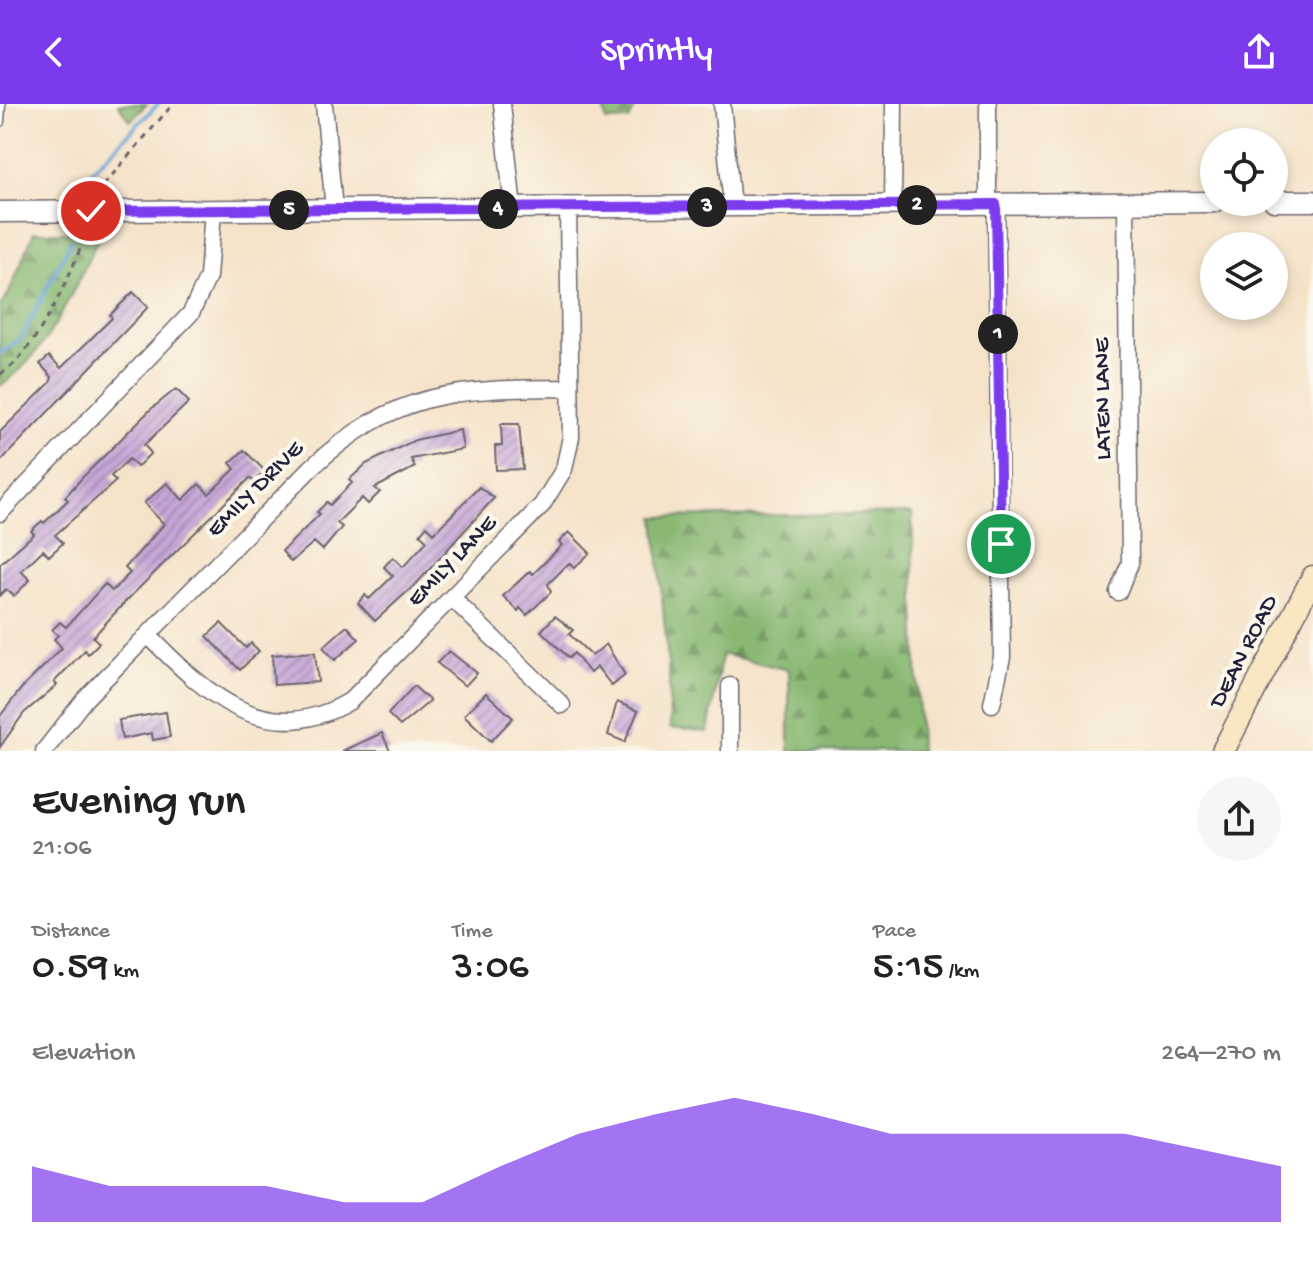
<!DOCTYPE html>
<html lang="en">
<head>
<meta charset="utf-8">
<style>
	:root { --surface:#fff; --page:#f6f6f6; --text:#222; --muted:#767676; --accent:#7c3aed }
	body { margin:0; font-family:"Gochi Hand",sans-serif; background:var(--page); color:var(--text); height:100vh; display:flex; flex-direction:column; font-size:30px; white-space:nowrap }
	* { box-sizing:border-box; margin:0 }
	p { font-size:26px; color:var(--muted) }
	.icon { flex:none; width:44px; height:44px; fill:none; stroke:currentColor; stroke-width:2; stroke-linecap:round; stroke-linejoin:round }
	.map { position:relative; height:647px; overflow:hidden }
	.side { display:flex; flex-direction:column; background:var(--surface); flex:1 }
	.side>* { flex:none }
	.tools { position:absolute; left:1200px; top:24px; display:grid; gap:16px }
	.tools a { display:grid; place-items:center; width:88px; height:88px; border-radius:50%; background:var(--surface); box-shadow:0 4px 12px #0003; font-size:40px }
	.pin { position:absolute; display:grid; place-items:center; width:68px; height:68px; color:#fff; margin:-34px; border:4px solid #fff; border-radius:50%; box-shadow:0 2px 8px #0007 }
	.km { position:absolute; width:40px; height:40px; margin:-20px; border-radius:50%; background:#222; color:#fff; font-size:22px; line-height:40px; text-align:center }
	.round { display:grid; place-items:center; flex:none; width:84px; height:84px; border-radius:42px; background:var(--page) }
	.headline { display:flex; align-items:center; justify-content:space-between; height:136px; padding:0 32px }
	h1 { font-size:44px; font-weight:600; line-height:60px }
	.figures { display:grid; grid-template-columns:repeat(3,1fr); gap:12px; height:136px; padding:8px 32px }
	.figures div { display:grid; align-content:center }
	.figures b { font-size:40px; font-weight:600 }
	.figures small { font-size:22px; font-weight:400 }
	.figures p { font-size:22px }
	.chart { height:224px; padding:16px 32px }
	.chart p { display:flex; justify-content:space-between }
	.chart svg { width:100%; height:144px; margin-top:8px; fill:var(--accent); opacity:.7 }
	header { display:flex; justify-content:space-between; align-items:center; height:104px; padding:0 32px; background:var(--accent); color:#fff; font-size:36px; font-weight:600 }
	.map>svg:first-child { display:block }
	.forest { fill:url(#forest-firs); stroke:#556d56; stroke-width:2 }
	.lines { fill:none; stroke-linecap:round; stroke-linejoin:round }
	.stream { stroke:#64a3d6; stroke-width:4 }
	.building { fill:url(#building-hatch) }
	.service-casing { stroke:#6c666d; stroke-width:11 }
	.minor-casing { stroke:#6c666d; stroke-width:19 }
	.tertiary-casing { stroke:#6c666d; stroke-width:23 }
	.secondary-casing { stroke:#6c666d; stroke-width:25 }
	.path { stroke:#6c666d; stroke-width:3; stroke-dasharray:6 6; stroke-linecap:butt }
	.service { stroke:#fff; stroke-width:8 }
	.minor { stroke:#fff; stroke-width:16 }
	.tertiary { stroke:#fff; stroke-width:20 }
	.secondary { stroke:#f9e7c3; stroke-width:22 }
	.route-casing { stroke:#fff; stroke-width:16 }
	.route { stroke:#7c3aed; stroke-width:10 }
	.labels { text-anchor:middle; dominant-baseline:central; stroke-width:8; stroke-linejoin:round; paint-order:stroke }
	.street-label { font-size:24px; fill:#22223b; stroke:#fbf7ec }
</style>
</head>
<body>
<header><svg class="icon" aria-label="back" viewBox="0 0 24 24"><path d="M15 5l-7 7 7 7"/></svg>Sprintly<svg class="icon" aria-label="share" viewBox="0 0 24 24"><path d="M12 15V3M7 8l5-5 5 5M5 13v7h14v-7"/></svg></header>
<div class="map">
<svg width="1313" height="647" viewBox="0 0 1313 647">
	<defs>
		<pattern id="forest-firs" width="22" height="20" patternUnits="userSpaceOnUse" patternTransform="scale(2)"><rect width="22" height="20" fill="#88b872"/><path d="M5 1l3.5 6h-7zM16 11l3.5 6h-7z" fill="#6f955f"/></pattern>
		<pattern id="building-hatch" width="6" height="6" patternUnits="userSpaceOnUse" patternTransform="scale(2)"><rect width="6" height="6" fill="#c6a6d7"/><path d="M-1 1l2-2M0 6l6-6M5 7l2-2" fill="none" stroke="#a087b0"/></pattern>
	</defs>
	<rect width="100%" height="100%" fill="#fbf7ec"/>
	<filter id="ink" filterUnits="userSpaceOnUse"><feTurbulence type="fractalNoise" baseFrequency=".0125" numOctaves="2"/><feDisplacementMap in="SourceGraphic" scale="16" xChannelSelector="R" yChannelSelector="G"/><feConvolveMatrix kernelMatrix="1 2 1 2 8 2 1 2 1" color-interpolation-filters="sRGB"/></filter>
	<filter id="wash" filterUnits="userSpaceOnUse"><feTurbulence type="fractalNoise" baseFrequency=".006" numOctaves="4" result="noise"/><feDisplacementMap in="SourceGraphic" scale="32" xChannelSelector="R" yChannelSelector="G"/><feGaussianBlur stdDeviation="1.8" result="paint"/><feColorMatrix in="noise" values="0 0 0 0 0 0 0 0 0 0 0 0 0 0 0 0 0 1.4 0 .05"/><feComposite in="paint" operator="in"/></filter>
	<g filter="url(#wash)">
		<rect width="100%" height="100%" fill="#f5e3c9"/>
		<path class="forest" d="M118,0H147L130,17Z
			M603,0H637L629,16L606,17Z
			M34,128H101C76,181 50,249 0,282V202L8,191Z
			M912,409L920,647H789V566L722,550L708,628L670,624L669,571L655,413Z"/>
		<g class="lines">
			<path class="stream" d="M84,82L88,71L158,0
				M0,249L21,235L72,135"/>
		</g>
		<g id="blocks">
			<path class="building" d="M133,188L148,203L0,358V328L50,279L52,273L40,260L49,252L61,264L112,214L110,211Z
				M176,285L189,298L144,341L151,349L137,363L129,355L111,372L116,377L55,431L63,439L49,452L43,446L21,467L30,476L14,492L6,485L0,491V460L34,430L31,427L42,417L44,419L68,396L65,393L81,375L150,306Z
				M501,320H519L523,365L496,366L495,342H502Z
				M460,326L463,345L411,355L415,363L375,384L380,388L368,400L362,394L337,419L342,423L323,446L314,438L291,458L282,447L320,410L317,408L327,398L330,401L352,379L349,376L366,360L415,336Z
				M244,346L265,367L254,378L250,374L124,499L93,533L99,539L88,550L85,546L54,578L57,581L24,609L0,643V612L21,585L62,544L54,535L58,531L52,526L60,518L66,523L105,480L112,487L130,469L125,464L164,420L144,399L167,379L183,396L199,380L209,390L235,365L230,359Z
				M479,383L494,394L419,477L375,517L358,499L365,491L369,495L393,472L384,463L393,453L403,463L427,437L420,430L427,422L434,429Z
				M569,428L590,449L574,464L569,459L548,480L551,488L527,511L520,504L518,507L503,492L530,467L533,470L562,441L559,438Z
				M555,512L573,526L569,530L592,552L606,540L625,571L612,582L597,563L590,569L574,549L569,554L541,527Z
				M221,519L246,544L251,539L259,547L240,566L207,532Z
				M347,522L359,535L335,556L323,543Z
				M449,547L477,569L465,582L437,559Z
				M315,548L318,578L274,581L272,551Z
				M414,582L430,597L400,622L388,610Z
				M486,589L513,614L491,637L464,611Z
				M617,598L638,607L625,638L608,631Z
				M166,608L170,633L153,636L152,629L122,635L119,616Z
				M382,629L390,647H342Z"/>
		</g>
	</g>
	<g filter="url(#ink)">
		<use href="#blocks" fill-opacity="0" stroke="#6c666d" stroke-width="2"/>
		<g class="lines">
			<defs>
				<path id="service" d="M0,18L1,0"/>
				<path id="minor" d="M324,0L334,105
					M502,0L513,105
					M722,0L732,102
					M988,100V0
					M893,102L894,0
					M0,409L191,209L208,173L213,107
					M1118,488L1130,459L1126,98
					M452,494L562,601
					M148,531C205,589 265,647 350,597L542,401L564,365L571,333L568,104
					M992,600L1002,553L996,100
					M44,647L85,595L311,364C398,284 458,285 570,284
					M730,647V582"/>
				<path id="tertiary" d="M1274,97H1313
					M0,108L1214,98"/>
				<path id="secondary" d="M1223,647L1313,473"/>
			</defs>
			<use href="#service" class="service-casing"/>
			<use href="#minor" class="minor-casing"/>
			<use href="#tertiary" class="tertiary-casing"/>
			<use href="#secondary" class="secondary-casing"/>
			<path class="path" d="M96,90L173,0
				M0,270C34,253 77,161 87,124"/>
			<use href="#service" class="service"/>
			<use href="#minor" class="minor"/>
			<use href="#tertiary" class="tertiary"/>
			<use href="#secondary" class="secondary"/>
		</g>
	</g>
	<g class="lines" filter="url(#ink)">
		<defs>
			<path id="route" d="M91,107L996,100L1001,440"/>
		</defs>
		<use href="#route" class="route-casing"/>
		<use href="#route" class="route"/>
	</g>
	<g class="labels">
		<g class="street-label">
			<text transform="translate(1104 295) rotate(-91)">LATEN LANE</text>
			<text transform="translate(256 386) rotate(-45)">EMILY DRIVE</text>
			<text transform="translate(453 458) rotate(-46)">EMILY LANE</text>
			<text transform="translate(1245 548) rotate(-63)">DEAN ROAD</text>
		</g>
	</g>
</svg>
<div class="tools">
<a><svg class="icon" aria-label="locate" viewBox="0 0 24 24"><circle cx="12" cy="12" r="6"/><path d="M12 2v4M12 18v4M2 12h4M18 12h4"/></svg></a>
<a><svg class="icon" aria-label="layers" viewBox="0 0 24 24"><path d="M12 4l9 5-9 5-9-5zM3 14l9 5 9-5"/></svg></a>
</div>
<div class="pin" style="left:1001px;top:440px;background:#1e9e55"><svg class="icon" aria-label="arrive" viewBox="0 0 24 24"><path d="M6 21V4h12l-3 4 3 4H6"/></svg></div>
<div class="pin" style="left:91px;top:107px;background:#d93025"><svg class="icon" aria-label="check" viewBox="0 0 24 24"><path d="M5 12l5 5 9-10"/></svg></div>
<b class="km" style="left:998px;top:230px">1</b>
<b class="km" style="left:917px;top:101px">2</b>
<b class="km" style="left:707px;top:103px">3</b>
<b class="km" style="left:498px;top:105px">4</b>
<b class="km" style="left:289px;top:106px">5</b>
</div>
<section class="side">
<div class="headline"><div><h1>Evening run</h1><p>21:06</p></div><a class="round"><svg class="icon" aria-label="share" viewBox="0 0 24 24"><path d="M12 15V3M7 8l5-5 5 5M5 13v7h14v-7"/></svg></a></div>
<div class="figures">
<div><p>Distance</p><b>0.59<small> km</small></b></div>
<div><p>Time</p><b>3:06</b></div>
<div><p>Pace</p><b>5:15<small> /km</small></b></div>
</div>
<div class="chart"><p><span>Elevation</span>264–270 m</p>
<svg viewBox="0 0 160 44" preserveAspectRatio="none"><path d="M0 44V27L10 33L20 33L30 33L40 38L50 38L60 27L70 17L80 11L90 6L100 11L110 17L120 17L130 17L140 17L150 22L160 27V44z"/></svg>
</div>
</section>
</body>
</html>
